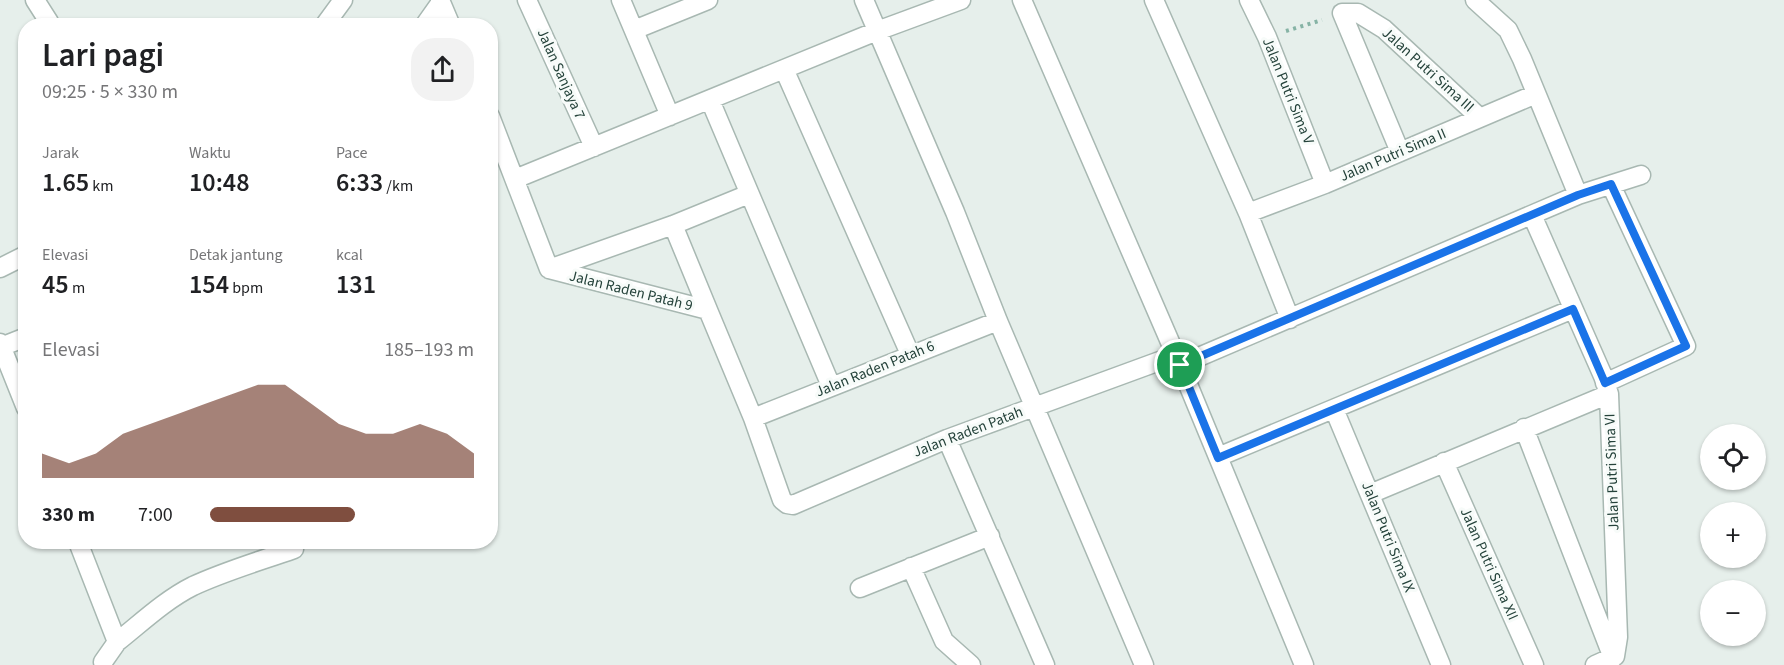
<!DOCTYPE html>
<html lang="id">
<head>
<meta charset="utf-8">
<style>
	:root { --surface:#fff; --page:#f2f2f2; --text:#202124; --muted:#757577; --accent:#7f4e3f }
	body { margin:0; font-family:"Source Sans 3",sans-serif; background:var(--page); color:var(--text); height:100vh; display:flex; flex-direction:column; font-size:22px; white-space:nowrap }
	* { box-sizing:border-box; margin:0 }
	p { font-size:20px; color:var(--muted) }
	.icon { flex:none; width:33px; height:33px; fill:none; stroke:currentColor; stroke-width:2; stroke-linecap:round; stroke-linejoin:round }
	.map { position:relative; flex:1; overflow:hidden }
	.sheet { position:absolute; left:18px; top:18px; width:480px; height:531px; display:flex; flex-direction:column; background:var(--surface); border-radius:24px; box-shadow:0 2px 4px #0004 }
	.sheet>* { flex:none }
	.tools { position:absolute; left:1700px; top:424px; display:grid; gap:12px }
	.tools a { display:grid; place-items:center; width:66px; height:66px; border-radius:50%; background:var(--surface); box-shadow:0 2px 4px #0004; font-size:30px }
	.pin { position:absolute; display:grid; place-items:center; width:51px; height:51px; color:#fff; margin:-26px; border:3px solid #fff; border-radius:50%; box-shadow:0 2px 6px #0007 }
	.round { display:grid; place-items:center; flex:none; width:63px; height:63px; border-radius:24px; background:var(--page) }
	.head { display:flex; align-items:center; justify-content:space-between; height:102px; padding:0 24px }
	h1 { font-size:33px; font-weight:600; line-height:45px }
	.metrics { display:grid; grid-template-columns:repeat(3,1fr); gap:9px; height:102px; padding:6px 24px }
	.metrics div { display:grid; align-content:center }
	.metrics b { font-size:26px; font-weight:600 }
	.metrics small { font-size:16px; font-weight:400 }
	.metrics p { font-size:16px }
	.chart { height:168px; padding:12px 24px }
	.chart p { display:flex; justify-content:space-between }
	.chart svg { width:100%; height:108px; margin-top:6px; fill:var(--accent); opacity:.7 }
	ul { padding:0 24px; list-style:none; font-size:20px }
	li { display:grid; grid-template-columns:96px 72px 1fr; align-items:center; height:45px }
	li i { height:15px; border-radius:8px; background:var(--accent) }
	.map>svg:first-child { display:block }
	.lines { fill:none; stroke-linecap:round; stroke-linejoin:round }
	.minor-casing { stroke:#a8b8b2; stroke-width:21 }
	.path { stroke:#86b3a5; stroke-width:4; stroke-dasharray:3 4.5; stroke-linecap:butt }
	.minor { stroke:#fff; stroke-width:18 }
	.route-casing { stroke:#fff; stroke-width:12 }
	.route { stroke:#1a73e8; stroke-width:8 }
	.labels { text-anchor:middle; dominant-baseline:central; stroke-width:6; stroke-linejoin:round; paint-order:stroke }
	.street-label { font-size:15px; fill:#24423a; stroke:#f7fbf9 }
</style>
</head>
<body>
<div class="map">
<svg width="1784" height="665" viewBox="0 0 1784 665">
	<rect width="100%" height="100%" fill="#e6efeb"/>
	<g class="lines">
		<defs>
			<path id="minor" d="M35,0L49,22
				M440,0L451,26
				M527,0L594,147
				M621,0L670,116
				M864,0L955,212L998,321L1144,665
				M1022,0L1180,365L1304,665
				M1154,0L1248,213L1290,319
				M1249,0L1267,37L1325,184
				M1475,0L1508,30L1522,59L1578,195
				M324,26L343,0
				M424,26L441,2
				M634,30L708,0
				M784,69L910,354
				M710,100L831,386
				M490,116L549,269
				M1400,152L1342,13H1358L1384,29L1479,117
				M515,179L877,31L961,0
				M1248,213L1325,184L1536,94
				M1532,215L1603,376L1609,394L1618,637L1615,656L1595,665
				M673,225L708,310
				M0,268L26,255
				M549,269L708,310L753,418L782,500L787,504L793,505L947,439L1176,355
				M549,269L673,225L749,194
				M0,343L26,408
				M1,347L26,337
				M1180,365L1578,195L1641,175
				M1605,383L1686,346L1611,185
				M1334,409L1441,665
				M753,418L998,321
				M1524,428L1613,658
				M947,439L1045,665
				M1218,457L1573,309
				M1444,462L1534,665
				M1370,494L1609,394
				M78,542L117,642L103,662
				M911,567L944,641L971,665
				M860,588L990,536
				M117,642C141,623 165,600 193,586C225,571 260,561 294,549"/>
		</defs>
		<use href="#minor" class="minor-casing"/>
		<path class="path" d="M1286,31L1322,20"/>
		<use href="#minor" class="minor"/>
	</g>
	<g class="lines">
		<defs>
			<path id="route" d="M1611,184L1686,346L1605,383L1573,309L1218,458L1180,365L1578,195Z"/>
		</defs>
		<use href="#route" class="route-casing"/>
		<use href="#route" class="route"/>
	</g>
	<g class="labels">
		<g class="street-label">
			<text transform="translate(1428 70) rotate(42)">Jalan Putri Sima III</text>
			<text transform="translate(561 74) rotate(66)">Jalan Sanjaya 7</text>
			<text transform="translate(1288 91) rotate(68)">Jalan Putri Sima V</text>
			<text transform="translate(1393 155) rotate(-23)">Jalan Putri Sima II</text>
			<text transform="translate(631 291) rotate(14)">Jalan Raden Patah 9</text>
			<text transform="translate(875 369) rotate(-22)">Jalan Raden Patah 6</text>
			<text transform="translate(968 432) rotate(-21)">Jalan Raden Patah</text>
			<text transform="translate(1612 472) rotate(-92)">Jalan Putri Sima VI</text>
			<text transform="translate(1388 537) rotate(68)">Jalan Putri Sima IX</text>
			<text transform="translate(1489 564) rotate(66)">Jalan Putri Sima XII</text>
		</g>
	</g>
</svg>
<div class="tools">
<a><svg class="icon" aria-label="locate" viewBox="0 0 24 24"><circle cx="12" cy="12" r="6"/><path d="M12 2v4M12 18v4M2 12h4M18 12h4"/></svg></a>
<a>+</a>
<a>−</a>
</div>
<div class="pin" style="left:1180px;top:365px;background:#1e9e55"><svg class="icon" aria-label="arrive" viewBox="0 0 24 24"><path d="M6 21V4h12l-3 4 3 4H6"/></svg></div>
<section class="sheet">
<div class="head"><div><h1>Lari pagi</h1><p>09:25 · 5 × 330 m</p></div><a class="round"><svg class="icon" aria-label="share" viewBox="0 0 24 24"><path d="M12 15V3M7 8l5-5 5 5M5 13v7h14v-7"/></svg></a></div>
<div class="metrics">
<div><p>Jarak</p><b>1.65<small> km</small></b></div>
<div><p>Waktu</p><b>10:48</b></div>
<div><p>Pace</p><b>6:33<small> /km</small></b></div>
</div>
<div class="metrics">
<div><p>Elevasi</p><b>45<small> m</small></b></div>
<div><p>Detak jantung</p><b>154<small> bpm</small></b></div>
<div><p>kcal</p><b>131</b></div>
</div>
<div class="chart"><p><span>Elevasi</span>185–193 m</p>
<svg viewBox="0 0 160 44" preserveAspectRatio="none"><path d="M0 44V34L10 38L20 34L30 26L40 22L50 18L60 14L70 10L80 6L90 6L100 14L110 22L120 26L130 26L140 22L150 26L160 34V44z"/></svg>
</div>
<ul>
<li><b>330 m</b>7:00<i style="width:55%"></i></li>
</ul>
</section>
</div>
</body>
</html>
